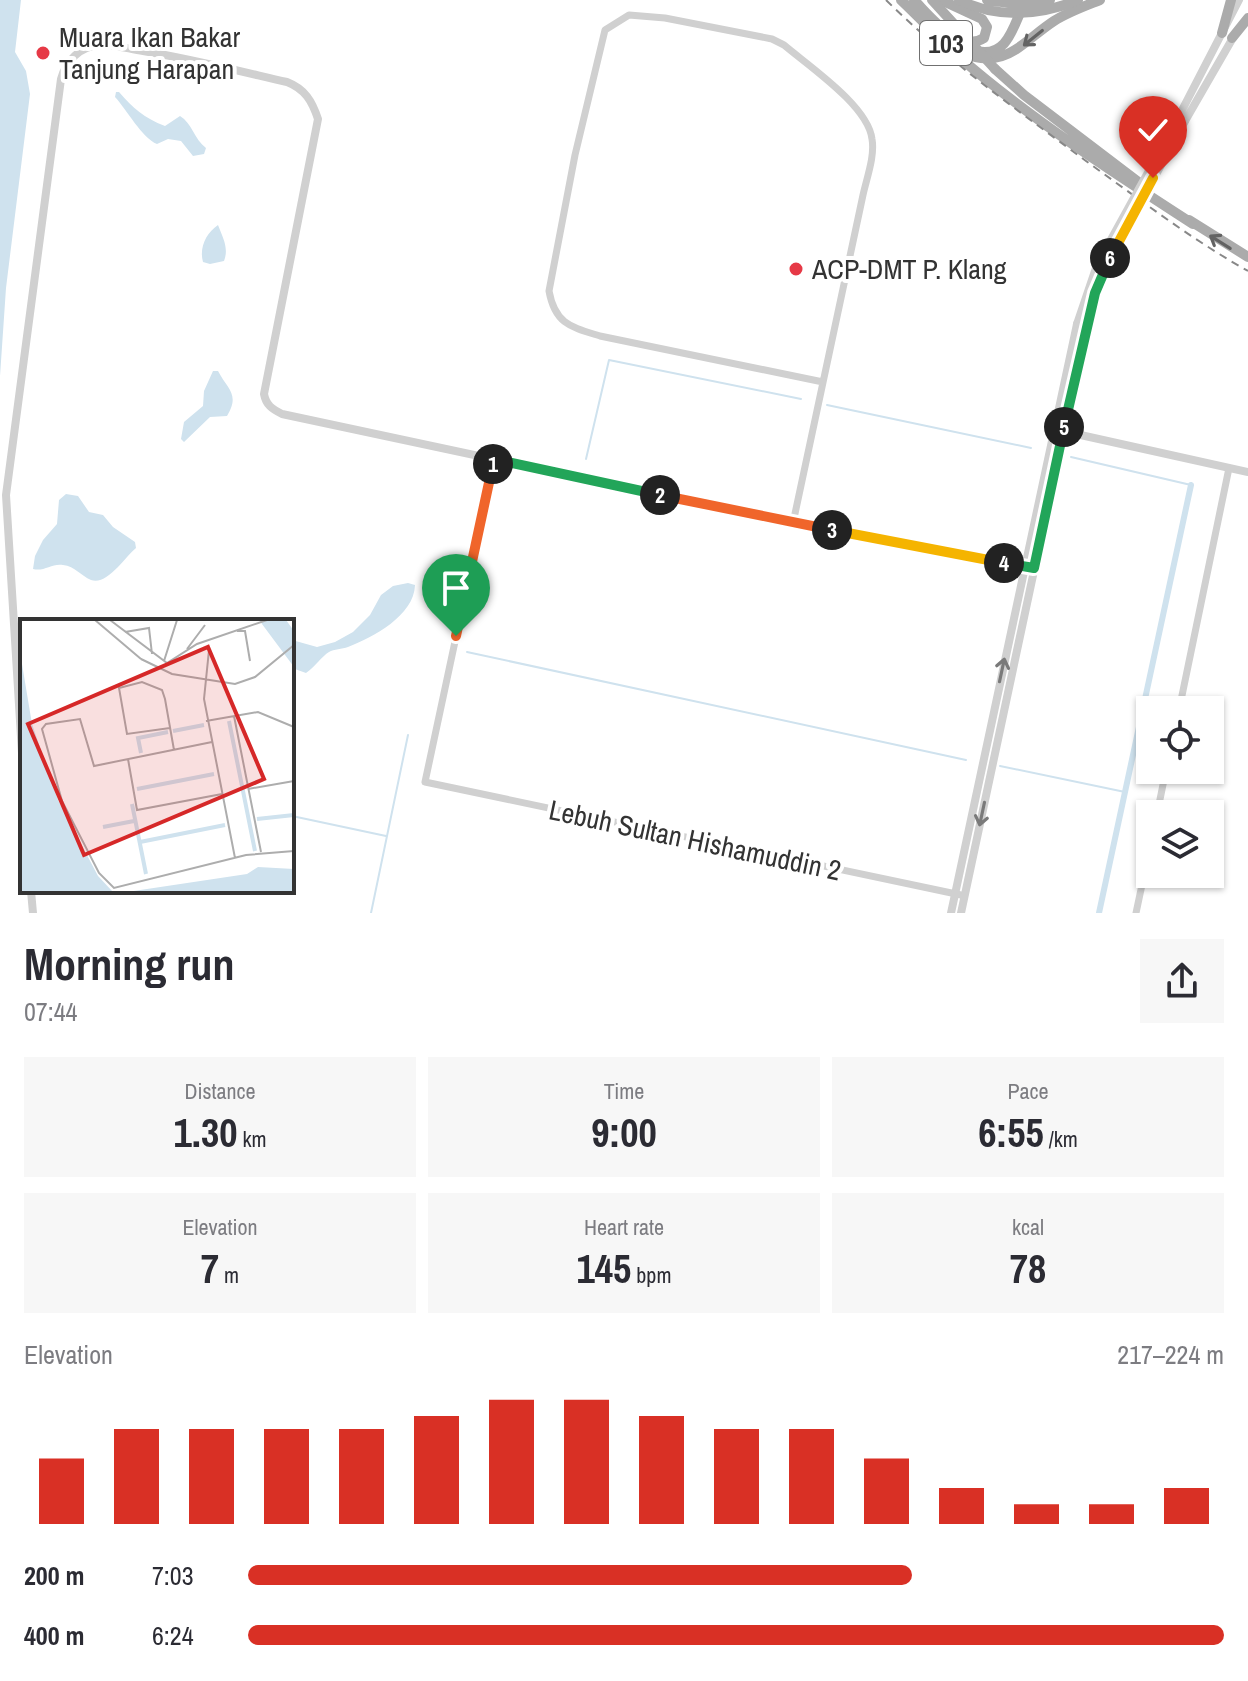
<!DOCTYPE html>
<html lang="en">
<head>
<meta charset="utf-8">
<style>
	:root { --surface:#fff; --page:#f7f7f7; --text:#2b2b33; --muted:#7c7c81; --accent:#d93025 }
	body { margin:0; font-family:"Archivo Narrow",sans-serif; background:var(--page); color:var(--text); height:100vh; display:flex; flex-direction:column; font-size:30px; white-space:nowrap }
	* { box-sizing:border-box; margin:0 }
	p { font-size:26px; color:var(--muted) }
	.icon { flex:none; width:44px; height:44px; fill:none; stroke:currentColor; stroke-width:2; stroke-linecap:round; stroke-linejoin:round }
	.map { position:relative; height:913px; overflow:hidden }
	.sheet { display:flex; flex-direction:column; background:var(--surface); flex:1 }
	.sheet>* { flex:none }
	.fabs { position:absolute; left:1136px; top:696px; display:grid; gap:16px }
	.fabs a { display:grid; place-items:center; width:88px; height:88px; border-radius:0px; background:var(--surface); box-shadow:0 2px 6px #0004; font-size:40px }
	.pin { position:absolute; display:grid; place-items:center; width:68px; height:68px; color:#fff; margin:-82px -34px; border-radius:50% 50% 50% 0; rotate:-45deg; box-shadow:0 0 8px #0007 }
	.pin .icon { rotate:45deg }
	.km { position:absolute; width:40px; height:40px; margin:-20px; border-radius:50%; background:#222; color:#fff; font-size:22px; line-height:40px; text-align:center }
	.round { display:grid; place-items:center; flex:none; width:84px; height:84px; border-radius:0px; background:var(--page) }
	.summary { display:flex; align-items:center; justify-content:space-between; height:136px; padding:0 24px }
	h1 { font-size:44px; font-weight:700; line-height:60px }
	.metrics { display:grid; grid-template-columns:repeat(3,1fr); gap:12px; height:136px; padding:8px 24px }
	.metrics div { display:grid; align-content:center; border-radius:0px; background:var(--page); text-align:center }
	.metrics b { font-size:40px; font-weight:700 }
	.metrics small { font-size:22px; font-weight:400 }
	.metrics p { font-size:22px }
	.chart { height:224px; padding:16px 24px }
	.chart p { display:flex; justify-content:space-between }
	.chart svg { width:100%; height:144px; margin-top:8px; stroke:var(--accent); stroke-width:6 }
	ul { padding:0 24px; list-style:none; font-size:26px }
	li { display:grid; grid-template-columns:128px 96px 1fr; align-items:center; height:60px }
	li i { height:20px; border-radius:10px; background:var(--accent) }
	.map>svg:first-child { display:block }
	.water { fill:#cfe2ee }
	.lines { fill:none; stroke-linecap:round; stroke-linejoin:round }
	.stream { stroke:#cfe2ee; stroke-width:2 }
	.canal { stroke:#cfe2ee; stroke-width:6 }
	.minor { stroke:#d0d0d0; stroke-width:7 }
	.tertiary { stroke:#d0d0d0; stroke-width:8 }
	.primary { stroke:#ababab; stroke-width:10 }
	.rail { stroke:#888; stroke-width:2; stroke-dasharray:8 6; stroke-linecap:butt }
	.tertiary-bridge { stroke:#d0d0d0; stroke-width:8 }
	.primary-bridge { stroke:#ababab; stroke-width:10 }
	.oneway { stroke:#636363 }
	.oneway2 { stroke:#7a7a7a }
	.split-1-casing { stroke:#fff; stroke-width:16 }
	.split-2-casing { stroke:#fff; stroke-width:16 }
	.split-3-casing { stroke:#fff; stroke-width:16 }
	.split-4-casing { stroke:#fff; stroke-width:16 }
	.split-5-casing { stroke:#fff; stroke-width:16 }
	.split-6-casing { stroke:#fff; stroke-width:16 }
	.split-7-casing { stroke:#fff; stroke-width:16 }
	.split-1 { stroke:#f0652b; stroke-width:10 }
	.split-2 { stroke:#22a559; stroke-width:10 }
	.split-3 { stroke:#f0652b; stroke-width:10 }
	.split-4 { stroke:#f5b400; stroke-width:10 }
	.split-5 { stroke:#22a559; stroke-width:10 }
	.split-6 { stroke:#22a559; stroke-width:10 }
	.split-7 { stroke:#f5b400; stroke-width:10 }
	.poi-dot { fill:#e63946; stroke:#fff; stroke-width:3 }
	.labels { text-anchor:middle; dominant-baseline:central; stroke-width:8; stroke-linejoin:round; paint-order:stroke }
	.shield { fill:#fff; stroke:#707070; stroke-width:2 }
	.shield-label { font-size:26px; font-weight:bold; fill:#333 }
	.poi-label { font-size:28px; fill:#333; stroke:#fff; text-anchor:start }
	.street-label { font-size:28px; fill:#333; stroke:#fff }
	.inset-river { fill:none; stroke:#cfe2ee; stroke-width:4 }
	.inset-road { fill:none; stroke:#adadad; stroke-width:2 }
	.view { fill:#d62828; fill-opacity:0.15; stroke:#d62828; stroke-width:4 }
	.inset-edge { fill:none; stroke:#333; stroke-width:4 }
</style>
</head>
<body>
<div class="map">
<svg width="1248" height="913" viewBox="0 0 1248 913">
	<rect width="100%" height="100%" fill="#fff"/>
	<path class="water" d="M0,0H21L15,52L26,71L30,94L6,288L0,376Z
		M116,92H119C133,108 144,118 165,126L180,116C192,123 194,139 206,148L204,154L193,156L181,141L168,139L157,144C142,138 127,110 115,97Z
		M218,225C223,238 229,248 224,261L210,264L203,262C199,248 206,233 218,225Z
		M213,371H218C228,390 240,394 227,416L210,417L184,442L181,439L184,422L203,406L204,391Z
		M66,494L78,496L89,512L103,515L113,527L135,542L136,548C125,557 107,586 91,580C81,576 75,566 63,565C52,563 44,572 33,569L35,556L43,540L57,524L59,500Z
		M408,583L415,585C414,616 373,637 348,647C342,649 334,649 329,652C322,656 315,667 306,673L292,668V640L317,647L335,642L353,632L370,615L381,595L393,586Z"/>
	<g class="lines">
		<path class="stream" d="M827,405L1031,448
			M1071,457L1191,485
			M586,459L609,360L801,399
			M467,652L966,760
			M1000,766L1125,792
			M292,816L386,836
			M371,913L408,735"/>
		<path class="canal" d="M1099,913L1191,485"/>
		<path class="minor" d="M494,459L425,782L961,895
			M793,523L863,195C867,177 875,156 872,139C868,106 810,67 784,45L772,39L665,18L629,15L605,30L575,155L549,291C555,324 571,327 600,336L823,382
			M1179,710L1229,468
			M1157,814L1166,770
			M1136,913L1150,847"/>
		<path class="tertiary" d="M1178,118L1239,0
			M1185,121L1234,36
			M1058,430L1248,472
			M22,753L6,495L61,79C66,61 80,46 100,45C113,44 129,49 143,51C191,59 239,71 287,82C305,89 312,101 318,119L264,394C266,405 272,409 282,414L793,523L1034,568
			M31,891L33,913
			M951,913L1077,324
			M961,913L1086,327"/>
		<path class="primary" d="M901,0C920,18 939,38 958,56C1029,118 1114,173 1193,224
			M914,0C930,16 959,54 984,38L987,27L982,19L941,0
			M1222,33L1231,0
			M1232,38L1248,18
			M960,51C1003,73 1022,42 1054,21C1068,12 1085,6 1100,0
			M977,51C1007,58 1013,27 1023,6
			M995,69L1024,95L1141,184
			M1189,220L1248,257"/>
		<path class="rail" d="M886,0C948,61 1017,110 1086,161C1139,199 1191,239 1248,271"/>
		<path class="tertiary-bridge" d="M1077,324L1097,265L1178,118
			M1086,327L1103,272L1185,121"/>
		<path class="primary-bridge" d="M932,0L995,69
			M959,0C999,19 1038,16 1078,0
			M987,0L1017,4L1050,0"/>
	</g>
	<defs><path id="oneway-shaft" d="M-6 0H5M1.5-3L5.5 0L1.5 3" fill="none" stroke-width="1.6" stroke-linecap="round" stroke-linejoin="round" transform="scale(2)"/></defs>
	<g class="oneway">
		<use href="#oneway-shaft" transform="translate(1033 38) rotate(141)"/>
		<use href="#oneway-shaft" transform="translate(1220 242) rotate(-148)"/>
	</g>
	<g class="oneway2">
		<use href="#oneway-shaft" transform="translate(1002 670) rotate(-78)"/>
		<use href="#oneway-shaft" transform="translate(982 814) rotate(102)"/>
	</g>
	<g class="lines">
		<defs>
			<path id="split-1" d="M456,636L493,464"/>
			<path id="split-2" d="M493,464L494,459L660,495"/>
			<path id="split-3" d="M660,495L832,530"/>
			<path id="split-4" d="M832,530L1004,563"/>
			<path id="split-5" d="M1004,563L1034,568L1064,427"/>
			<path id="split-6" d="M1064,427L1095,293L1110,258"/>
			<path id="split-7" d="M1110,258L1153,178"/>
		</defs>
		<use href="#split-1" class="split-1-casing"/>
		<use href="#split-2" class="split-2-casing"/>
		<use href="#split-3" class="split-3-casing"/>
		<use href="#split-4" class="split-4-casing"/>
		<use href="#split-5" class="split-5-casing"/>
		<use href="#split-6" class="split-6-casing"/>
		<use href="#split-7" class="split-7-casing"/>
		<use href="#split-1" class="split-1"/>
		<use href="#split-2" class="split-2"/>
		<use href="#split-3" class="split-3"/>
		<use href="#split-4" class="split-4"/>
		<use href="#split-5" class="split-5"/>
		<use href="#split-6" class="split-6"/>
		<use href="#split-7" class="split-7"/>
	</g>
	<g class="poi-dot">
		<circle cx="43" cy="53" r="8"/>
		<circle cx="796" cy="269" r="8"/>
	</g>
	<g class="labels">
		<rect class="shield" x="920" y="21" width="52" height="44" rx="6"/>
		<g class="shield-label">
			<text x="946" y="43">103</text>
		</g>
		<g class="poi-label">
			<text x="59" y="37">Muara Ikan Bakar<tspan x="59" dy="32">Tanjung Harapan</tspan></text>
			<text x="812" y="269">ACP-DMT P. Klang</text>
		</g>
		<g class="street-label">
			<text transform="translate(695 840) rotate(12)">Lebuh Sultan Hishamuddin 2</text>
		</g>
	</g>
	<g transform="translate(20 619)">
		<rect width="274" height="274" fill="#fff"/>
		<path d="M239,1H266L274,12V48ZM0,33L12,105L38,181L78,257L93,273H0ZM238,248L274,250V273H107L227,255Z" fill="#cfe2ee"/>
		<path class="inset-river" d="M209,102L235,232M153,112L184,106M121,134L118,119L148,113M117,170L194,155M112,185L126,255M237,200L274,196M83,208L114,202M120,223L205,206"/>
		<path class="inset-road" d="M75,1L121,40M90,1L147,44L177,25L247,1M217,12H225L230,42M105,13L129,9L132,35M167,30L185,6M189,31L184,80L215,239M121,40L152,55L215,65L235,58L274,26M144,42L157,1M214,97L241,233M186,102L238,93L274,108M150,109L107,115L99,69L122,63L142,71L145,80L154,131M192,123L74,147L60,100L26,105L22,110L42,182L79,254L94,269L226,236L274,232M108,140L117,191L202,175M228,170L274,162"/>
		<path class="view" d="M188,28L244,160L64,236L8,105Z"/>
		<rect width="274" height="274" class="inset-edge"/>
	</g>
</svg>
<div class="fabs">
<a><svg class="icon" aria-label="locate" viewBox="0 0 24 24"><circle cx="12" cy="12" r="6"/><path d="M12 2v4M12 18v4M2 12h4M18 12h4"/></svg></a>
<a><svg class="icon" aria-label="layers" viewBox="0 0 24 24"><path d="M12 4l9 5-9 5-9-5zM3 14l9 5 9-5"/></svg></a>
</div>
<div class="pin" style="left:456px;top:636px;background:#1e9e55"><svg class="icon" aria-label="arrive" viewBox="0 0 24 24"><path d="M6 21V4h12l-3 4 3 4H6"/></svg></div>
<div class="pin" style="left:1153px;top:178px;background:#d93025"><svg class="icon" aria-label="check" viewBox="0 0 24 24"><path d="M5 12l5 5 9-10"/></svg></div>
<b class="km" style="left:493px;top:464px">1</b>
<b class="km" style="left:660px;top:495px">2</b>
<b class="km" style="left:832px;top:530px">3</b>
<b class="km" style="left:1004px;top:563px">4</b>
<b class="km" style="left:1064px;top:427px">5</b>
<b class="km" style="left:1110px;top:258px">6</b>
</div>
<section class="sheet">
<div class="summary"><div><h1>Morning run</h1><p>07:44</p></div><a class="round"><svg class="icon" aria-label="share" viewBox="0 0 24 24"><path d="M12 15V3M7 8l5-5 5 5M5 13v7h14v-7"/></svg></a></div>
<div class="metrics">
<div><p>Distance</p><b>1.30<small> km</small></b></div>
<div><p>Time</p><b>9:00</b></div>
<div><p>Pace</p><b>6:55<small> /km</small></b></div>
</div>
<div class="metrics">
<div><p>Elevation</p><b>7<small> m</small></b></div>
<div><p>Heart rate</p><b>145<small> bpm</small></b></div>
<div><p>kcal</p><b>78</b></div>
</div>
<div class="chart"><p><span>Elevation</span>217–224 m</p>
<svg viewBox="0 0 160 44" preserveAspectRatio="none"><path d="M5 44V24M15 44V15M25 44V15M35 44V15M45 44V15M55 44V11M65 44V6M75 44V6M85 44V11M95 44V15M105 44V15M115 44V24M125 44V33M135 44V38M145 44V38M155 44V33"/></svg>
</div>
<ul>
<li><b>200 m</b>7:03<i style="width:68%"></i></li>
<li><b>400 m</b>6:24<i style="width:100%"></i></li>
</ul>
</section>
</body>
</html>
